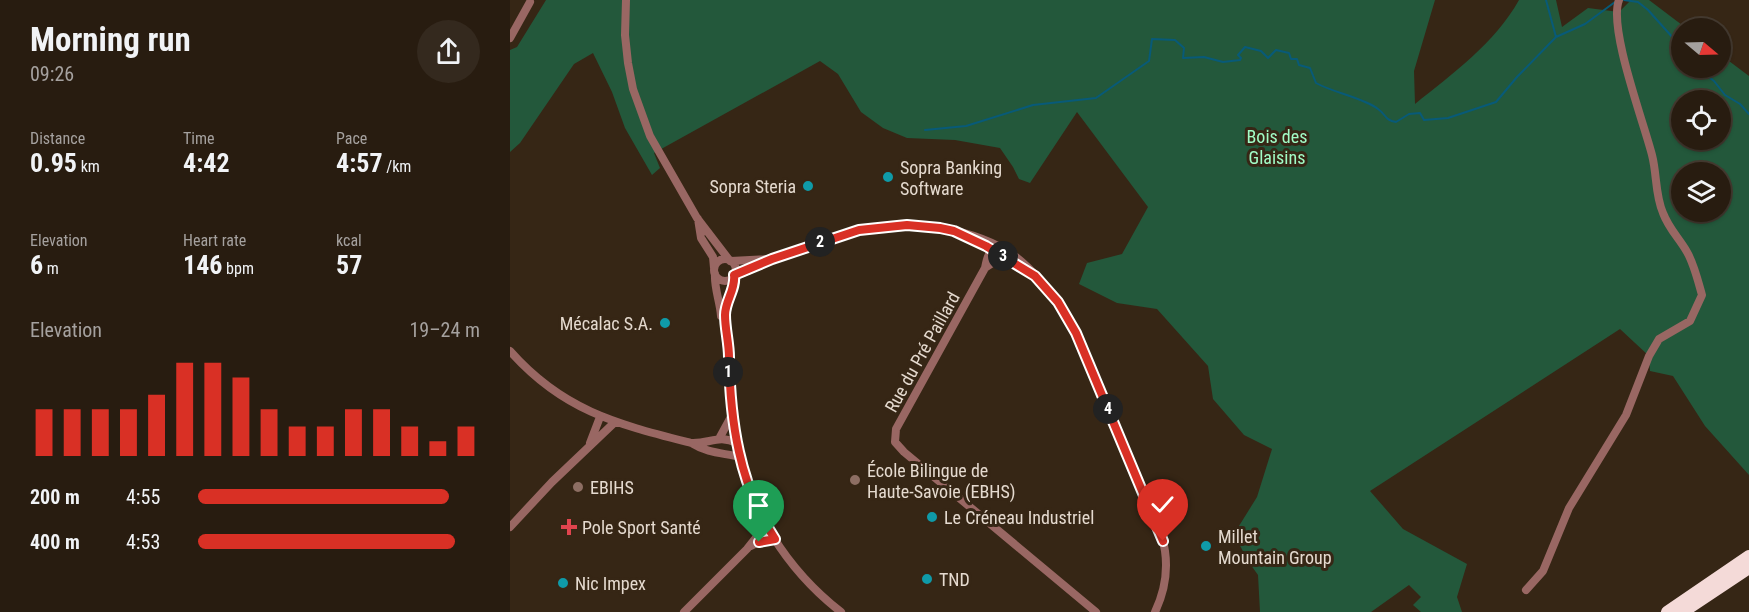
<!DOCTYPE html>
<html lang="en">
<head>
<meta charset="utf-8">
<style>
	:root { --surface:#281c10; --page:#34291e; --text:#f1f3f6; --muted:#a5a19f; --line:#443a30; --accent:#d93025 }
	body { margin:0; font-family:"Roboto Condensed",sans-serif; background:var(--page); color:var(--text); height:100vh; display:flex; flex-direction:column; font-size:22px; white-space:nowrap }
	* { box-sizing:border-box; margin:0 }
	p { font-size:20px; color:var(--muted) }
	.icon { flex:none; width:33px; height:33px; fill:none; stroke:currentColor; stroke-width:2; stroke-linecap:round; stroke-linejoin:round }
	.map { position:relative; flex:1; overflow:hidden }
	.panel { display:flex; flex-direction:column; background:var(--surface); width:510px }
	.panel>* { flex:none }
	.needle { width:39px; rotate:109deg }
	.controls { position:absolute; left:1161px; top:18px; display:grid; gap:12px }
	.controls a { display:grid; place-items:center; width:60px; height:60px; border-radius:50%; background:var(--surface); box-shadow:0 2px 4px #0004,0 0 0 2px var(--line); font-size:30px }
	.pin { position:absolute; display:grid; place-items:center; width:51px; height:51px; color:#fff; margin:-62px -26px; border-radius:50% 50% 50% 0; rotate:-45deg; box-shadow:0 0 6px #0007 }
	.pin .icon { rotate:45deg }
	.km { position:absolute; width:30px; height:30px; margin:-15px; border-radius:50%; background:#222; color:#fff; font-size:16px; line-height:30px; text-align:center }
	.round { display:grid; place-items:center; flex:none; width:63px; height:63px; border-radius:32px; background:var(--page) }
	.head { display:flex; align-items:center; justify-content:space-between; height:102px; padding:0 30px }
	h1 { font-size:33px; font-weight:700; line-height:45px }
	.figures { display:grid; grid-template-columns:repeat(3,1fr); gap:9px; height:102px; padding:6px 30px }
	.figures div { display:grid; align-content:center }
	.figures b { font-size:26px; font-weight:700 }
	.figures small { font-size:16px; font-weight:400 }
	.figures p { font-size:16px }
	.chart { height:168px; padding:12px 30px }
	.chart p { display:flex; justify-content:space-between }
	.chart svg { width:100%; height:108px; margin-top:6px; stroke:var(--accent); stroke-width:6 }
	ul { padding:0 30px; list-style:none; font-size:20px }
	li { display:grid; grid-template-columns:96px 72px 1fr; align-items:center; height:45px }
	li i { height:15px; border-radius:8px; background:var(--accent) }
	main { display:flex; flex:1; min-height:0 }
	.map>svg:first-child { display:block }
	.green { fill:#23583b; fill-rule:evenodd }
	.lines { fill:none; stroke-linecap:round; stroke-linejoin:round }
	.stream { stroke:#085a78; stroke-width:2 }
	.minor { stroke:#996763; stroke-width:8 }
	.highway { stroke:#f4dad8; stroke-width:12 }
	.route-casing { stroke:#fff; stroke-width:12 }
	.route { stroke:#d93025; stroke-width:8 }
	.culture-dot { fill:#0f9aa8; stroke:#362615; stroke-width:2 }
	.education-dot { fill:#8d6e63; stroke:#362615; stroke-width:2 }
	.health-dot { fill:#e0444e; stroke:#362615; stroke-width:2 }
	.labels { text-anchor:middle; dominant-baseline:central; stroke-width:6; stroke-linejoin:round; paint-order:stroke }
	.park-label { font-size:18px; fill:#a1fcc6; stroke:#362615 }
	.poi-label { font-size:18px; fill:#e5dacf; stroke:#362615; text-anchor:start }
	.street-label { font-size:18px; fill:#e5dacf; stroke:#362615 }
</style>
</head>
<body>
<main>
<section class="panel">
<div class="head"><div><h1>Morning run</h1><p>09:26</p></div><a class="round"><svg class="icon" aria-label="share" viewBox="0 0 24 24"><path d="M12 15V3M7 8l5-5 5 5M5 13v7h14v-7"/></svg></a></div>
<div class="figures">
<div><p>Distance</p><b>0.95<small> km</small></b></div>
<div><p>Time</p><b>4:42</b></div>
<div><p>Pace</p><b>4:57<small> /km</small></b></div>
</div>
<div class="figures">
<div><p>Elevation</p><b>6<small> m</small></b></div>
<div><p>Heart rate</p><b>146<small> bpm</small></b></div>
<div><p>kcal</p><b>57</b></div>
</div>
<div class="chart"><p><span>Elevation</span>19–24 m</p>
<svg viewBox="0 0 160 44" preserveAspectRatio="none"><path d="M5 44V25M15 44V25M25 44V25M35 44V25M45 44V19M55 44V6M65 44V6M75 44V12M85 44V25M95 44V32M105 44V32M115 44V25M125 44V25M135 44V32M145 44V38M155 44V32"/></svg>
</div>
<ul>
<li><b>200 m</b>4:55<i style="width:89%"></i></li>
<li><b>400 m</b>4:53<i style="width:91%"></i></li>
</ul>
</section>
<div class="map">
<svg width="1239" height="612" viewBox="0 0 1239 612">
	<rect width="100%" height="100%" fill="#362615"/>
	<path class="green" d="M36,0H925L904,71L905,104C942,74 985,43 1009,0H1046L1052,27L1078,8L1109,12L1121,0H1139L1176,28H1172V68H1210L1211,55L1239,76V475L1195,426L1163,376L1140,371L1139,356L1110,329L860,491L893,529L957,564L947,597L952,612H911L903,605L911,597L899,585L861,612H750L748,575L738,561L724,534L747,497L762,449L734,435L703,399L698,366L647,309L607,303L569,284L577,263L612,254L638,207L567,112L520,183L509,179L503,167L490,148L445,140L397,138L373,128L351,112L328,74L310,61L144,153L150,168L142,175L115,128L102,92L83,53L64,64L10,143L0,152V50L7,47ZM1172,100H1210V140H1172ZM1172,172H1210V212H1172Z"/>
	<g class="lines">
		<path class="stream" d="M1036,0L1046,37
			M1114,0L1128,2L1138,10L1164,39L1172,54
			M1187,68L1204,81L1215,95L1230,104L1239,114
			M415,130L456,126L523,105L586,98L639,61L642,39L665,40L674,48L673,58L694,57L713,62L730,60L731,58L728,55L735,47L751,51L758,58L766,50L779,53L781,59H787L789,65L800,68L806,83C824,93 854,98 868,109C877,115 874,120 886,122L899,114L910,113L914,120L938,118L986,102L1007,77L1046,37L1075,24L1105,2"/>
		<path class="minor" d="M116,0L115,35L118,63L123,89L140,136L187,218L220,261
			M0,38L20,2
			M188,219L191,238L203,257L204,268
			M451,235L485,251L516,271
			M204 270a11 11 0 1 1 22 0a11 11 0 1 1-22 0Z
			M221,261L257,259
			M475,268L484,262L489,254L488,247C478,251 477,258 475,268L386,429L385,442L394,452L586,612
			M205,274C204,288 210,301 211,316
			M0,351C53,411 107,424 181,443C200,444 208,434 227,443
			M217,369C222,393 222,418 226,443C239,510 277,570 331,612
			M218,373C219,352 214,332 215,312C216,299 226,288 224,275C239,273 252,263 265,258C318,239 371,217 428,227C458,233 487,241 511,261C554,298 573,348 594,399C605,426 617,452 627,479C637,502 651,525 655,551C658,572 654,593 645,612
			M210,437L222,415
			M80,443L90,417
			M183,444C197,453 214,453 230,457
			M0,527L42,482L105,422
			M241,546L249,542L265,539
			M1016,590L1033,571L1059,508L1116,415L1139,356L1149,339L1180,321L1192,295C1188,281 1184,264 1177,252C1169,238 1159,229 1153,213C1145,195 1147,174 1142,155C1134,123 1098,28 1109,0
			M174,612L237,549L256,525"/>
		<path class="highway" d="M1157,612L1239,556
			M1173,612L1239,568"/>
	</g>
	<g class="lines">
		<defs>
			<path id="route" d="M249,542L265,539C229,485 220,420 219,357C219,343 215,329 215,315C215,301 226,289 224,275L262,259L349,230L397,225L430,228L444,231L476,246L525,276L548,302L566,333L653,541"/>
		</defs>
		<use href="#route" class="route-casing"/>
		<use href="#route" class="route"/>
	</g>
	<g class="culture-dot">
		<circle cx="378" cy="177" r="6"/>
		<circle cx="298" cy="186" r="6"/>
		<circle cx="155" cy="323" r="6"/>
		<circle cx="422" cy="517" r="6"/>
		<circle cx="696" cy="546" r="6"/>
		<circle cx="417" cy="579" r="6"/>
		<circle cx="53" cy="583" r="6"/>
	</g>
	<g class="education-dot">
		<circle cx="345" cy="480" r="6"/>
		<circle cx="68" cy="487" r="6"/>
	</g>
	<path class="health-dot" d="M56 518h6v6h6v6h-6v6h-6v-6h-6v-6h6z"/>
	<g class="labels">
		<g class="park-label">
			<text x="767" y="136">Bois des<tspan x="767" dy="21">Glaisins</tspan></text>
		</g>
		<g class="poi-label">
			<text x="390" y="167">Sopra Banking<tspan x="390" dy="21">Software</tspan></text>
			<text x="286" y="186" text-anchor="end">Sopra Steria</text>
			<text x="143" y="323" text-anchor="end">Mécalac S.A.</text>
			<text x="357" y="470">École Bilingue de<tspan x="357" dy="21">Haute-Savoie (EBHS)</tspan></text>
			<text x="80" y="487">EBIHS</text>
			<text x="434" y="517">Le Créneau Industriel</text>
			<text x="72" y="527">Pole Sport Santé</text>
			<text x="708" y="536">Millet<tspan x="708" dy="21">Mountain Group</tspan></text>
			<text x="429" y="579">TND</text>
			<text x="65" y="583">Nic Impex</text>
		</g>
		<g class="street-label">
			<text transform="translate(412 352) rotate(-61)">Rue du Pré Paillard</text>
		</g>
	</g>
</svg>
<div class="controls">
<a><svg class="needle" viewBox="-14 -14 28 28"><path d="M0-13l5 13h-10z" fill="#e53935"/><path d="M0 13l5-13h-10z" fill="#a5a19f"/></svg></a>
<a><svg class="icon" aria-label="locate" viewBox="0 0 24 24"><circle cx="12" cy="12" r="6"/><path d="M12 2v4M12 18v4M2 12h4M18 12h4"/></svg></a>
<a><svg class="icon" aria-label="layers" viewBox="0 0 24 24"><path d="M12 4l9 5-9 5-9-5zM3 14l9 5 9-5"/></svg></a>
</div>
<div class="pin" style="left:249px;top:542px;background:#1e9e55"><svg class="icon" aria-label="arrive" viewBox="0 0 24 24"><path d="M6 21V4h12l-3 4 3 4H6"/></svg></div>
<div class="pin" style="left:653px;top:541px;background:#d93025"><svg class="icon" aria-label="check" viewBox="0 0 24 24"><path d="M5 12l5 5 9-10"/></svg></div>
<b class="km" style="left:218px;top:372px">1</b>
<b class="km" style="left:310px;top:242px">2</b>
<b class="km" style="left:493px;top:256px">3</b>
<b class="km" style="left:598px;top:409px">4</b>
</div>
</main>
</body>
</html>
